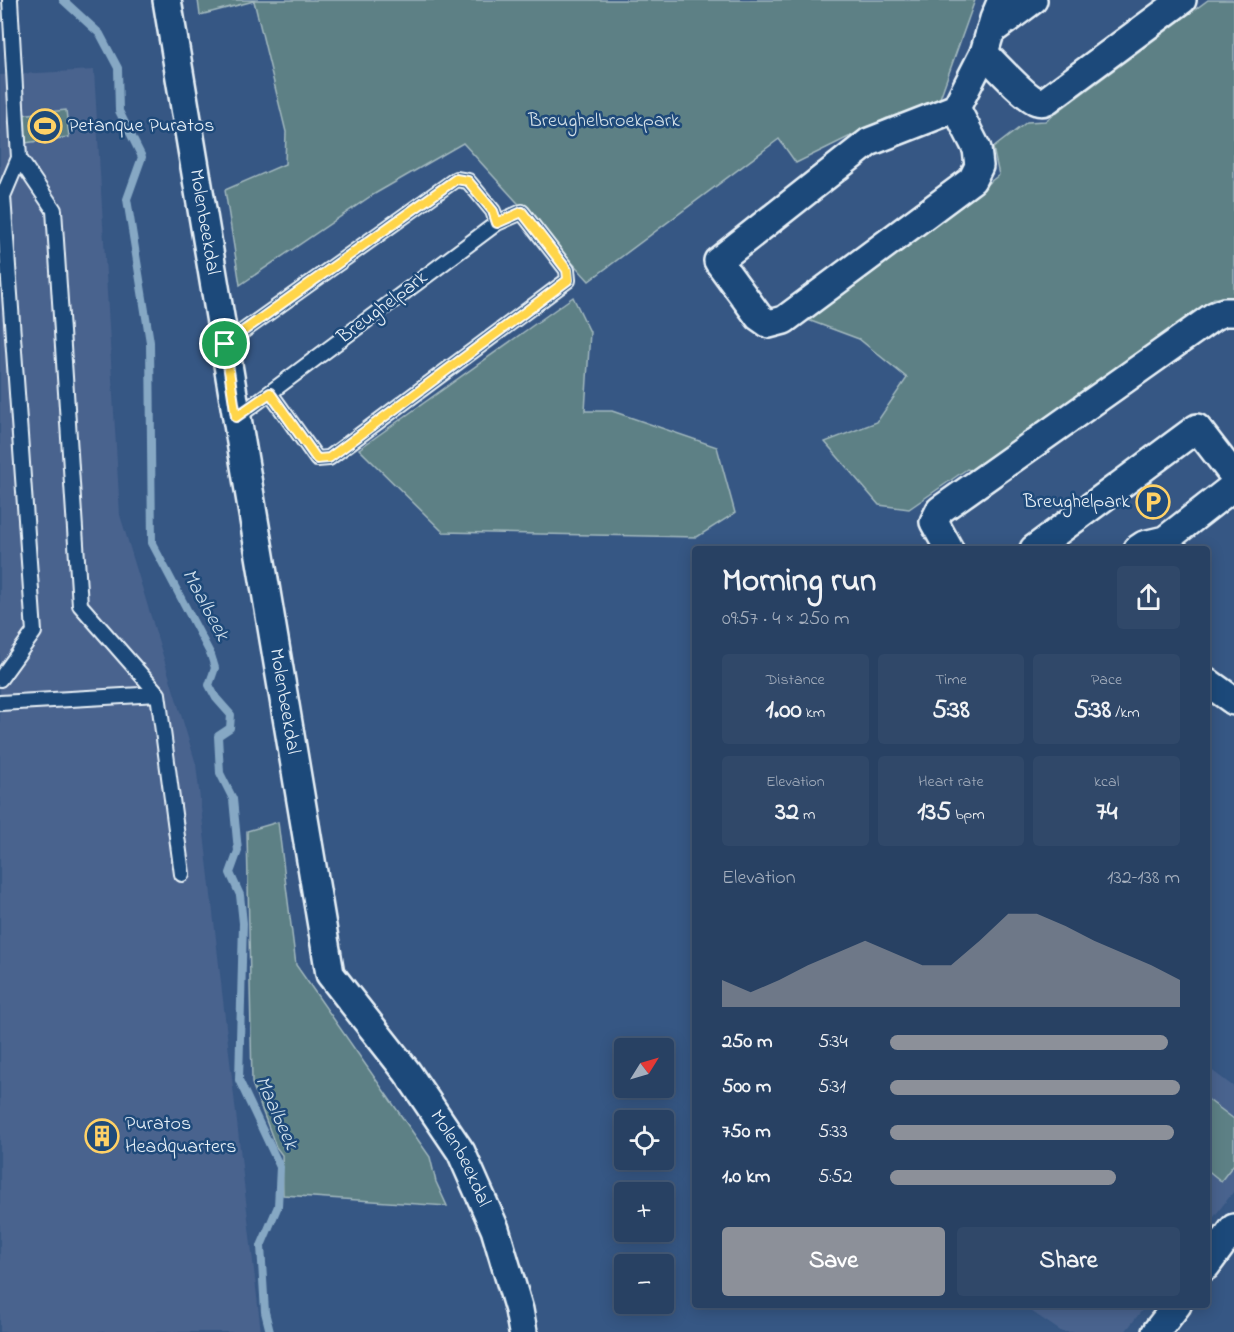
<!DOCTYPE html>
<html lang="en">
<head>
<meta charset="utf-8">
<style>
	:root { --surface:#284163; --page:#304869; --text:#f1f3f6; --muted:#a5afbe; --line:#445a78; --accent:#8c9099 }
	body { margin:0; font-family:"Indie Flower",sans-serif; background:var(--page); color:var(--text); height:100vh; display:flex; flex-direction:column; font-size:22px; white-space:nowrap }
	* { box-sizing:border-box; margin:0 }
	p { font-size:20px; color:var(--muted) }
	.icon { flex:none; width:33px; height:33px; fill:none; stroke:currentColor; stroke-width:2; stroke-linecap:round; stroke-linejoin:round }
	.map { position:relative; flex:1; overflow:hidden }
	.sheet { position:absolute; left:692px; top:546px; width:518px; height:762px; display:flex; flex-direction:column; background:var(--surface); border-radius:6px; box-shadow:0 3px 15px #0003,0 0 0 2px var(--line) }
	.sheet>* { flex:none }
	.needle { width:39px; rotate:53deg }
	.fabs { position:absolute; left:614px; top:1038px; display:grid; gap:12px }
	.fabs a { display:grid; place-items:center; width:60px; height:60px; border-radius:6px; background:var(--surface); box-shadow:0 3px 15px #0003,0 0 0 2px var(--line); font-size:30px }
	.pin { position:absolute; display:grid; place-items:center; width:51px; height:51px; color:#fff; margin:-26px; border:3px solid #fff; border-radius:50%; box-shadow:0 2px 6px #0007 }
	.round { display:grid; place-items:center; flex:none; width:63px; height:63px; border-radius:6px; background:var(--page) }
	.summary { display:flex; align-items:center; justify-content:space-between; height:102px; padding:0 30px }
	h1 { font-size:33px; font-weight:700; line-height:45px }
	.figures { display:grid; grid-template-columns:repeat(3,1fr); gap:9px; height:102px; padding:6px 30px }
	.figures div { display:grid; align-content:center; border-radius:6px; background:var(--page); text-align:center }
	.figures b { font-size:26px; font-weight:700 }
	.figures small { font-size:16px; font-weight:400 }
	.figures p { font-size:16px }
	.chart { height:168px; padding:12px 30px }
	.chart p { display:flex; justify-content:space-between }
	.chart svg { width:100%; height:108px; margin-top:6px; fill:var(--accent); opacity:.7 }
	.cta { display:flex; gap:12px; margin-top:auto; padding:12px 30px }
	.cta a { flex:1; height:69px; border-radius:6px; background:var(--accent); color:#fff; font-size:24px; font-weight:700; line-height:69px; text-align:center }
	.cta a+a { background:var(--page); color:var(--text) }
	ul { padding:0 30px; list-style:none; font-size:20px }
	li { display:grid; grid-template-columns:96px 72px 1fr; align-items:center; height:45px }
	li i { height:15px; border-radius:8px; background:var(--accent) }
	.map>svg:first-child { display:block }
	.built { fill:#49638e }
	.green { fill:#5d8085; stroke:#a2b8be; stroke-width:1.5 }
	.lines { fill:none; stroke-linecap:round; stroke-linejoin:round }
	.stream { stroke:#86a8c4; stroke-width:8 }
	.service-casing { stroke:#e8f1f8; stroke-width:18 }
	.minor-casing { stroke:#e8f1f8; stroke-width:32 }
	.service { stroke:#1f4a7a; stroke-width:14 }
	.minor { stroke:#1f4a7a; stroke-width:27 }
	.route-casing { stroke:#fff; stroke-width:12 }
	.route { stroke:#ffd54a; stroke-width:8 }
	.labels { text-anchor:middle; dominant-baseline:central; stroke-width:5; stroke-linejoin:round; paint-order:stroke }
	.park-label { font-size:20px; fill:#d3e0e7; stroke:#1f4a7a }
	.poi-label { font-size:20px; fill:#e8f1f8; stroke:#1f4a7a; text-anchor:start }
	.street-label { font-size:20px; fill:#e8f1f8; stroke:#1f4a7a }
	.water-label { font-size:21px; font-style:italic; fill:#cfdfeb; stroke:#1f4a7a }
</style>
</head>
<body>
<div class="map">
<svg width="1234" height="1332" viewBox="0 0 1234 1332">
	<rect width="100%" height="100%" fill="#365784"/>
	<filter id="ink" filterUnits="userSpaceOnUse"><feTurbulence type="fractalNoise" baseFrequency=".0167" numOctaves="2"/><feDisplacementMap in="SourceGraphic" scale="12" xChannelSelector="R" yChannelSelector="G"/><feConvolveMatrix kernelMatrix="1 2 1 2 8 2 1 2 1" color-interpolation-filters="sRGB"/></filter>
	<g filter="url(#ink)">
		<path class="built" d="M94,70L120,515L196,764L261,1332H0V75Z
			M1206,1066L1234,1087V1191L1206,1227Z
			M1022,1305H1146L1125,1332H1062Z"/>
		<path class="green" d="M198,0H975L936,109L887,118L796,163L779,139L589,281L463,143L371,196L240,285L225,190L285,164L286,132L254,1L200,15Z
			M1208,0H1234V299L1214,298L982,473L967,469L909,509L879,505L825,442L877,422L907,378L859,339L808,320L999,175L993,148L1027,122L1045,121Z
			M66,110L69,137L25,143L20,115Z
			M573,297L590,332L585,411H612L717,447L735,513L697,537L443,532L359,449Z
			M278,822L296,965L430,1157L436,1182L447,1206L283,1195L282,1155L276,1147L252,1083L247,831Z
			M1206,1098L1234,1119V1164L1221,1181L1206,1169Z"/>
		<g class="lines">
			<path class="stream" d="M63,0L100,34L118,68L119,111L142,157L127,199L150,342L152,543L211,655L215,668L209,685L216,698L231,715L230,728L218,736L220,773L233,799L238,851L230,873L240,895L243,923L239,1080L280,1167L278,1206L261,1246L265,1312L270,1332"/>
			<defs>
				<path id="service" d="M225,344L456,179L468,181L493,211L497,223L236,418
					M270,393L317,459L329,458L568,280L567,270L522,212L497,223
					M0,679L34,632L3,196L19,158
					M158,694L182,874
					M0,703L158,694L80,605L54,210L19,158L10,0"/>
				<g id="minor">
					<path id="s1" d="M167,0L330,974L407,1072L461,1152L495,1229L519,1310L523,1332"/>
					<path d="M990,32L1033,0"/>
					<path d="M984,53C994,63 1026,98 1037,101C1042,103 1042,102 1047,100L1182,0"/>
					<path d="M956,108L977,149L979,166L972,180L784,320L769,324L759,317L718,261L869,142L956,108L984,53L994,19L1002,0"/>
					<path d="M949,549L934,522L940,510L1214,316L1224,312H1234"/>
					<path d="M1034,549L1197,428L1234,476"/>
					<path d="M1138,549L1144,545L1165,540L1234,486"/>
					<path d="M1206,681L1234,701"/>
					<path d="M1206,1266L1234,1228"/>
					<path d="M1156,1332L1177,1305"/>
				</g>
			</defs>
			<use href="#service" class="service-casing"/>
			<use href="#minor" class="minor-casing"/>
			<use href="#service" class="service"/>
			<use href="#minor" class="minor"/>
		</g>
	</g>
	<g class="lines" filter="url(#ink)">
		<defs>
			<path id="route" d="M456,179L468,181L493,211L497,223L522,212L567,270L568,280L329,458L317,459L270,393L236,417L225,344Z"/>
		</defs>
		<use href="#route" class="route-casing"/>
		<use href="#route" class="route"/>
	</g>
	<defs>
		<symbol id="stadium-ring" viewBox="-11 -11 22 22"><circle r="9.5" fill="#1f4a7a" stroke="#ffd166" stroke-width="1.5"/><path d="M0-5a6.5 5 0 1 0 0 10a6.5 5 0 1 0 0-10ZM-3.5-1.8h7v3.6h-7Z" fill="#ffd166"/></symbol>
		<symbol id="parking-ring" viewBox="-11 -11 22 22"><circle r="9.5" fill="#1f4a7a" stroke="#ffd166" stroke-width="1.5"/><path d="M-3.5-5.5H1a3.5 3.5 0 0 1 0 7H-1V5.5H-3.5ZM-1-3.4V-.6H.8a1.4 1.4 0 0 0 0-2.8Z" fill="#ffd166"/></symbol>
		<symbol id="building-ring" viewBox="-11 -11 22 22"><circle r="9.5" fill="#1f4a7a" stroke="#ffd166" stroke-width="1.5"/><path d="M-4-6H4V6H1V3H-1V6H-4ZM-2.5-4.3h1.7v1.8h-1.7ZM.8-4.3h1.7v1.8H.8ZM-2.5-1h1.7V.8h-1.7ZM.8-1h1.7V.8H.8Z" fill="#ffd166"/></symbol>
	</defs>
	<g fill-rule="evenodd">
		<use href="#stadium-ring" x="26" y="107" width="38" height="38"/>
		<use href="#parking-ring" x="1134" y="483" width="38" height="38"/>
		<use href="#building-ring" x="83" y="1117" width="38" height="38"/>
	</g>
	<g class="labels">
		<g class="park-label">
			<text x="604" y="121">Breughelbroekpark</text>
		</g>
		<g class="poi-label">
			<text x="68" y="126">Petanque Puratos</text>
			<text x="1130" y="502" text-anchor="end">Breughelpark</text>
			<text x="125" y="1124">Puratos<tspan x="125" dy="23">Headquarters</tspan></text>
		</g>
		<g class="street-label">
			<text stroke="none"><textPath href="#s1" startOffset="225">Molenbeekdal</textPath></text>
			<text transform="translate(383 308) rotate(-37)">Breughelpark</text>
			<text stroke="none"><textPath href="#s1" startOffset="711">Molenbeekdal</textPath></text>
			<text stroke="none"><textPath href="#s1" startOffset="1214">Molenbeekdal</textPath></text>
		</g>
		<g class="water-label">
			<text transform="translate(205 605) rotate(62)">Maalbeek</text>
			<text transform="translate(276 1113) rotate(66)">Maalbeek</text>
		</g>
	</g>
</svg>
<div class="fabs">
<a><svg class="needle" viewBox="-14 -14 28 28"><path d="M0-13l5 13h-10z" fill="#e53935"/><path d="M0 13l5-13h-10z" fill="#a5afbe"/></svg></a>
<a><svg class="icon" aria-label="locate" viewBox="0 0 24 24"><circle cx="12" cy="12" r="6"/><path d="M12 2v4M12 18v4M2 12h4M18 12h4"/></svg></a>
<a>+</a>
<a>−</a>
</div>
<div class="pin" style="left:225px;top:344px;background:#1e9e55"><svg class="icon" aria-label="arrive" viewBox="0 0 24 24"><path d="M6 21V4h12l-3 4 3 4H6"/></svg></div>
<section class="sheet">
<div class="summary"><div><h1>Morning run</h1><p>09:57 · 4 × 250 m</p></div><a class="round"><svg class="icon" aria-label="share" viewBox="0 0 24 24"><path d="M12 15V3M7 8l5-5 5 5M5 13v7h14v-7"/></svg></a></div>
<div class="figures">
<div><p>Distance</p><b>1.00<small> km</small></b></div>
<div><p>Time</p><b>5:38</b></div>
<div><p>Pace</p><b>5:38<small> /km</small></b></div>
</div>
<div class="figures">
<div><p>Elevation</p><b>32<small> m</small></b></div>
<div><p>Heart rate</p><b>135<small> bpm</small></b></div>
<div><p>kcal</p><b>74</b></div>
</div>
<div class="chart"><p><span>Elevation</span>132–138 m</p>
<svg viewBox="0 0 160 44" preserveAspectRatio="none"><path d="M0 44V33L10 38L20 33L30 27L40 22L50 17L60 22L70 27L80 27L90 17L100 6L110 6L120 11L130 17L140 22L150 27L160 33V44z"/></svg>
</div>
<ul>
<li><b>250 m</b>5:34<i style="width:96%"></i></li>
<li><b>500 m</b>5:31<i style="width:100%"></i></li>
<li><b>750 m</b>5:33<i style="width:98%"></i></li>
<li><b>1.0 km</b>5:52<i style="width:78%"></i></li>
</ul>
<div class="cta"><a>Save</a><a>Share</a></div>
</section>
</div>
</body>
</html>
